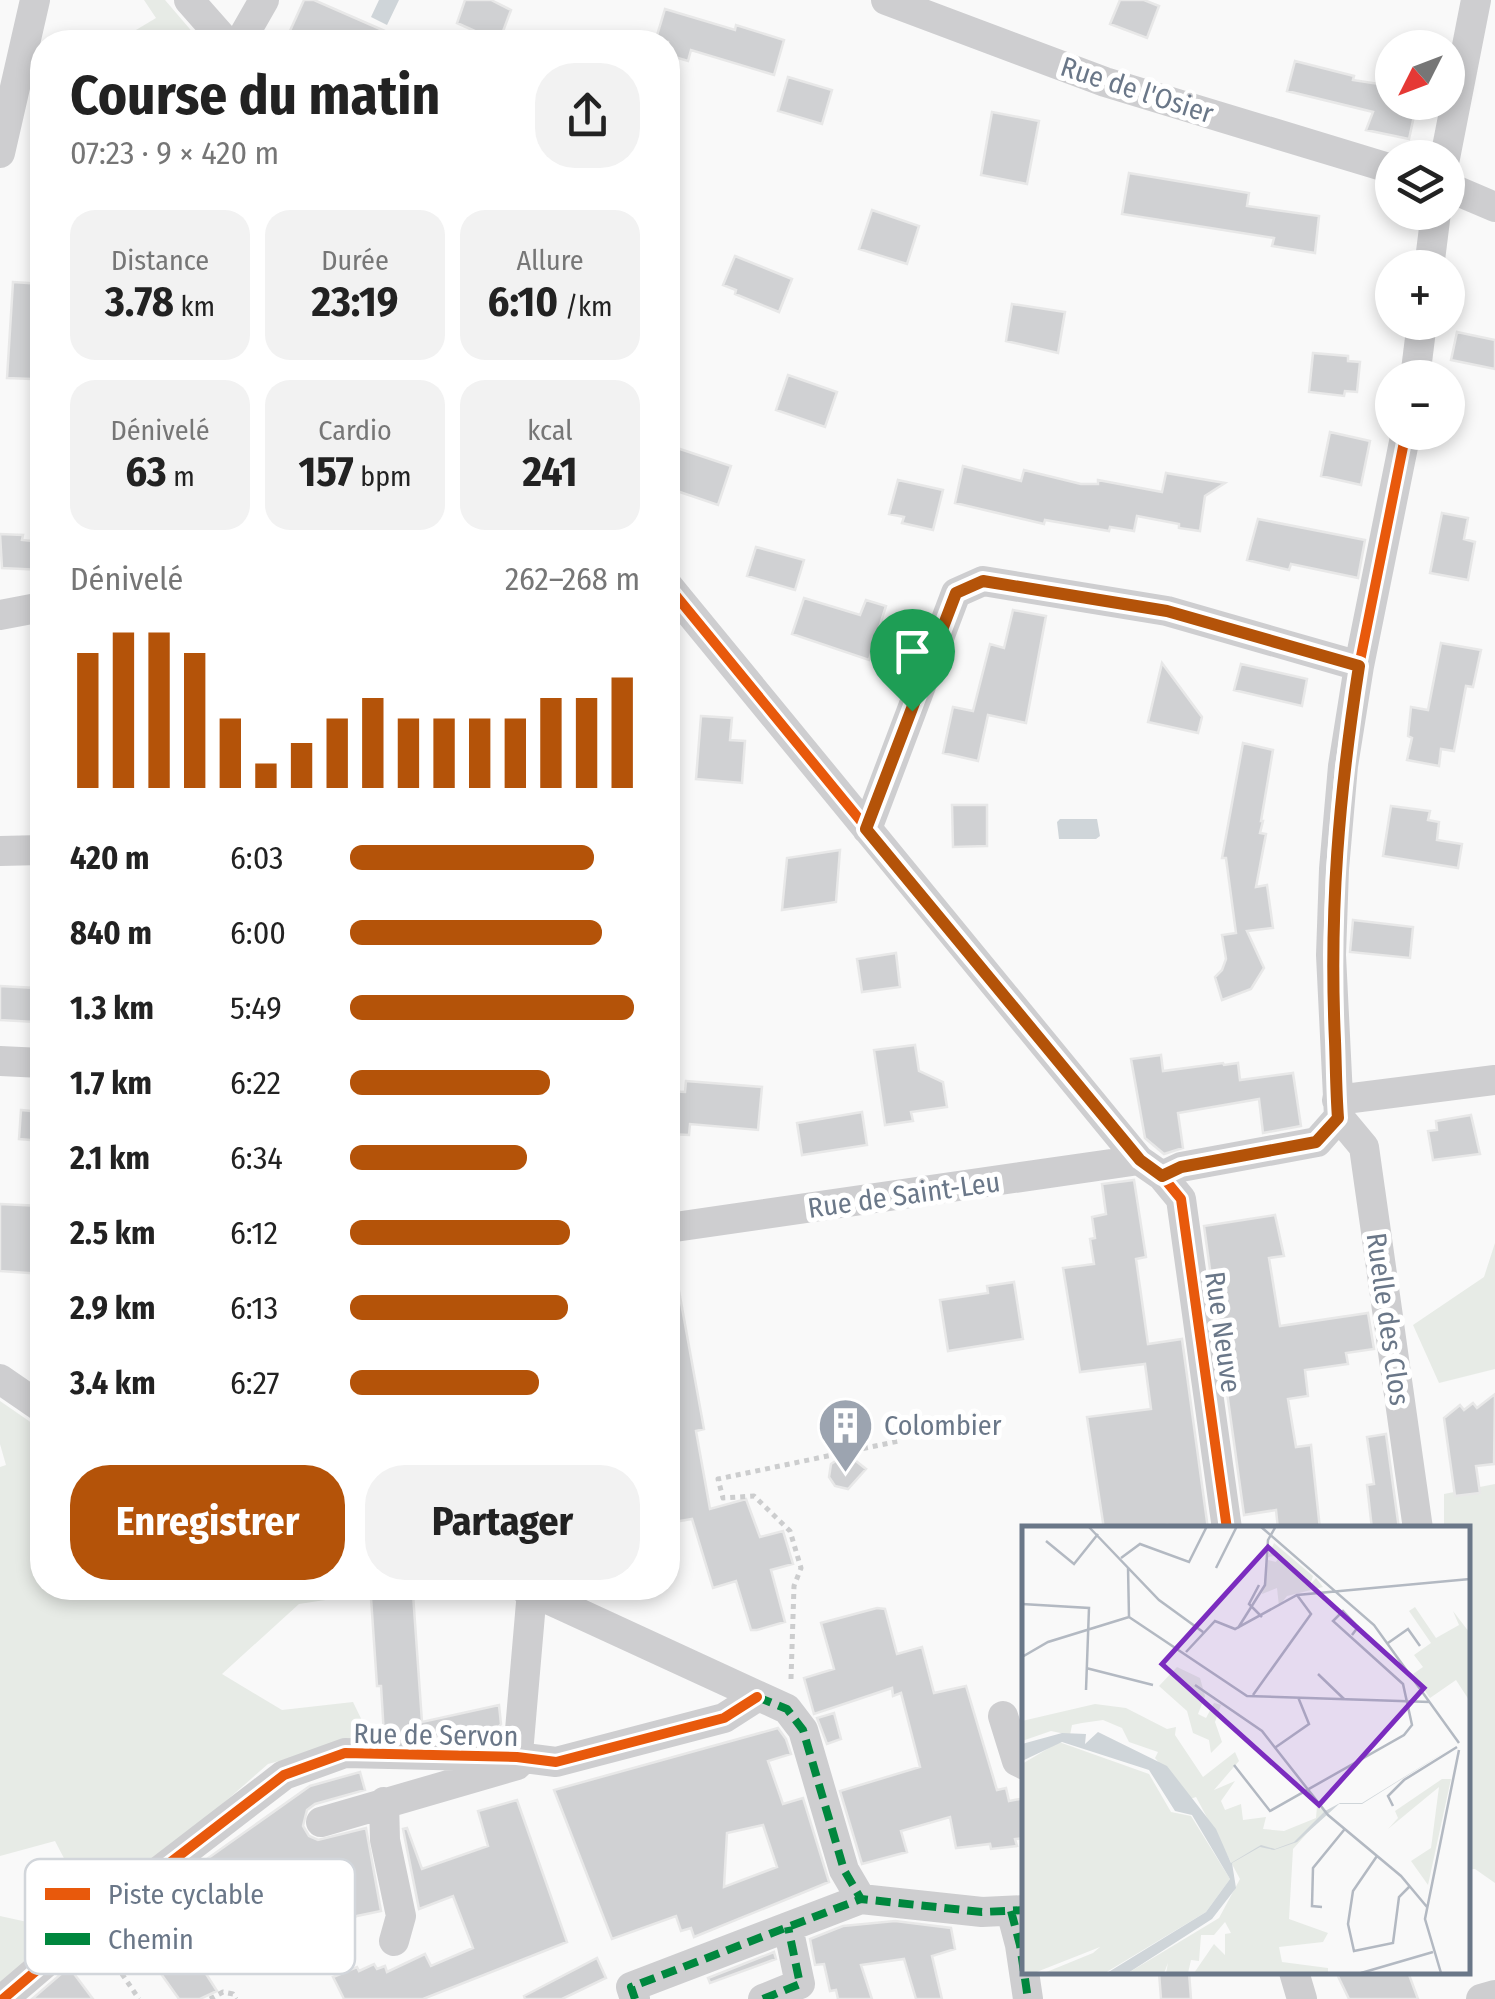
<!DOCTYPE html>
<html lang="fr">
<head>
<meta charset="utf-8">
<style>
	:root { --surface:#fff; --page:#f2f2f2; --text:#222; --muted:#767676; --accent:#b45309 }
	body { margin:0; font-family:"Fira Sans Condensed",sans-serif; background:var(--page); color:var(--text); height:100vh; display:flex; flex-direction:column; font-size:38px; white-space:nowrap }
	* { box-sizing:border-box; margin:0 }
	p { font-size:32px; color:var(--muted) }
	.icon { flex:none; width:55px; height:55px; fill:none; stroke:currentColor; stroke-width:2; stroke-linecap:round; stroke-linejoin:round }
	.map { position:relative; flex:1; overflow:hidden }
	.sheet { position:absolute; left:30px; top:30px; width:650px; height:1570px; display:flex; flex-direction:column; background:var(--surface); border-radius:40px; box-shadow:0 5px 15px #0003 }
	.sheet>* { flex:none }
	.needle { width:65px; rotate:228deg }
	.controls { position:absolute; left:1375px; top:30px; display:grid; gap:20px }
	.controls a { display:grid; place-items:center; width:90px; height:90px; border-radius:50%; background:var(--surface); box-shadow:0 5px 15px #0003; font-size:50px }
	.pin { position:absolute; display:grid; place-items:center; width:85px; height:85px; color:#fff; margin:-102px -42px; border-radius:50% 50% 50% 0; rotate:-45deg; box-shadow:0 0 10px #0007 }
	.pin .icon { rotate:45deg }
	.round { display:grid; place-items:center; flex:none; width:105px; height:105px; border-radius:40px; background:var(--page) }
	.overview { display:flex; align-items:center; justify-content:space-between; height:170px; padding:0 40px }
	h1 { font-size:55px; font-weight:700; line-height:75px }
	.figures { display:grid; grid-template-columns:repeat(3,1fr); gap:15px; height:170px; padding:10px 40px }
	.figures div { display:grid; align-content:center; border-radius:25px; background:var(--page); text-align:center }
	.figures b { font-size:42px; font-weight:700 }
	.figures small { font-size:28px; font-weight:400 }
	.figures p { font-size:28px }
	.chart { height:280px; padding:20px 40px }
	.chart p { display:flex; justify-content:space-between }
	.chart svg { width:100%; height:180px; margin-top:10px; stroke:var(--accent); stroke-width:6 }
	.action { display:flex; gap:20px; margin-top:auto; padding:20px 40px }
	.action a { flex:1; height:115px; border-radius:40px; background:var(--accent); color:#fff; font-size:40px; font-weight:700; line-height:115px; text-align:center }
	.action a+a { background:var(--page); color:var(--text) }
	ul { padding:0 40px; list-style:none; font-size:32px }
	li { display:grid; grid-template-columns:160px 120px 1fr; align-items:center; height:75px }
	li i { height:25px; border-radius:12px; background:var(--accent) }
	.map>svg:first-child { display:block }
	.green { fill:#e7ebe6 }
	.water { fill:#cfd5d9 }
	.building { fill:#d0d1d3; stroke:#e8e8e8; stroke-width:2.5; fill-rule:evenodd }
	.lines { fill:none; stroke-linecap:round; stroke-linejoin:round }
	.path { stroke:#cccdce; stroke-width:5; stroke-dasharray:5 5; stroke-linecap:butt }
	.minor { stroke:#ceced0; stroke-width:30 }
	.quiet { stroke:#00873e; stroke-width:8; stroke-dasharray:15 8; stroke-linecap:butt }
	.cycleway-casing { stroke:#fff; stroke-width:16 }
	.cycleway { stroke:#e8590c; stroke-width:10 }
	.route-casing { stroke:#fff; stroke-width:20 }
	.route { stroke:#b45309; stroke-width:12 }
	.labels { text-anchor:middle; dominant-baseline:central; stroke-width:10; stroke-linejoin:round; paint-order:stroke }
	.street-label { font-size:28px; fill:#6a7788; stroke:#fff }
	.poi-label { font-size:28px; fill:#6a7788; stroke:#fff; text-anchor:start }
	.inset-road { fill:none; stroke:#b3b9c2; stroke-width:2.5 }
	.view { fill:#7b2cbf; fill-opacity:0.15; stroke:#7b2cbf; stroke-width:5 }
	.inset-edge { fill:none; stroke:#6a7788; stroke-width:5 }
	.key { fill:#fff; stroke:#d2d6db; stroke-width:2.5 }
	.key-label { font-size:28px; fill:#6a7788 }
</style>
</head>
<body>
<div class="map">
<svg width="1495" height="1999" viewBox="0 0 1495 1999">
	<rect width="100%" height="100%" fill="#f9f9f9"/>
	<path class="green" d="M144,0H165L201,42H137L136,30L156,18Z
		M1495,1243V1369L1439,1383L1413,1325L1484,1277Z
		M0,1401L42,1430V1588H345V1597L299,1604L222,1674L282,1710L353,1702L370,1737L268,1764L152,1866L92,1912L55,1841L0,1856V1467L6,1465L0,1444Z
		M1495,1484V1883L1475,1869H1468V1529H1444V1494Z
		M0,1916L68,1931L0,1988Z"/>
	<path class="water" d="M379,0H399L387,25L371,17Z
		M1060,819H1097L1100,836L1096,839H1059L1057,822Z"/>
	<path class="building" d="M304,0H314L410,42H311L289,33Z
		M465,0H491L511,10L499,42L457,23Z
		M1120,0H1144L1159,6L1147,38L1110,24Z
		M665,9L735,30L736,25L784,40L774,75L691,50L688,61L668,55V42H655Z
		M1295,61L1354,76L1353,80L1392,86V102H1417L1409,139L1366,130L1373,112L1287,91Z
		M788,77L832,90L822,124L778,111Z
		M992,112L1039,121L1027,184L981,175Z
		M1129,173L1249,193L1247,206L1319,216L1315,253L1272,246L1274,238L1122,214Z
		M872,210L919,226L907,264L859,249Z
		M735,256L792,279L779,312L735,294L736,290L723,285Z
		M13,282L42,284L40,334L42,335V358H33L32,379L7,378Z
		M1012,304L1065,312L1058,353L1006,341Z
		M1457,332L1495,340V369L1451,360Z
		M1313,353L1348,356V361L1360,362L1357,392L1345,391L1344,396L1309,392Z
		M788,375L837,392L825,427L776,410Z
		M1330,432L1370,441L1361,485L1321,476Z
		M674,447L731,466L718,505L668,488V464Z
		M963,466L1021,481L1024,470L1081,484H1098V480L1162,492L1166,473L1225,483L1205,496L1200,531L1179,528V524L1137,516L1134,531L1110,527L1109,531L1045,520L1044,524L955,503Z
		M898,480L943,490L933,530L902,523L904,517L889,514Z
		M1442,513L1468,518L1464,539L1475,542L1468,580L1430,573Z
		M1258,519L1365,540L1358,578L1291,564L1289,570L1247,560Z
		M0,534L23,535L22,540L42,542V570L2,568Z
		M756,547L804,560L795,590L747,576Z
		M804,598L860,615L866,600L886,606L869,660L792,634Z
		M1013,610L1046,616L1026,723L988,715L978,761L943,753L953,707L973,711L990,644L1004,648Z
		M1441,643L1481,650L1473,687L1466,686L1454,751L1441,749L1439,766L1407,760L1412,738L1408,736L1411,707L1428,710Z
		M1162,663L1202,717L1198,733L1148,722Z
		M1241,664L1307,679L1302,706L1234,690Z
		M701,716L732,718L730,740L745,741L742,783L696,779Z
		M1243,743L1273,750L1261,821H1263L1260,833L1266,834L1256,887L1267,885L1273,928L1247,931L1264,968L1251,989L1222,1000L1215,977L1222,970L1226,959L1222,935L1236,933L1226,858H1222Z
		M952,805H987V846L953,847Z
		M1391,806L1430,811L1428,820L1439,822L1437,840L1462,844L1458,868L1383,856Z
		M840,850L836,902L782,910L787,858Z
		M1353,920L1413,927L1410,958L1350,952Z
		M896,953L900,987L862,992L857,959Z
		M0,986L36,988L35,1022L0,1020Z
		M915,1045L919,1071L943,1082L947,1107L911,1112L913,1121L885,1125L874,1050Z
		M1161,1055L1163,1071L1223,1063L1224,1065L1238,1063L1240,1080L1293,1073L1301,1126L1263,1133L1259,1099L1178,1113L1183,1148L1164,1154L1145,1138L1131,1059Z
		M686,1081L762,1087L758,1130L690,1124L689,1135L668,1134V1091L685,1092Z
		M21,1110L42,1112V1141L19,1139Z
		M862,1112L867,1145L802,1155L797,1123Z
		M1471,1115L1480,1154L1433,1160L1428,1131L1437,1130L1436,1121Z
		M1134,1180L1146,1257L1136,1259L1148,1344L1182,1339L1208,1529H1167V1525L1104,1529L1087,1417L1151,1409L1145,1364L1080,1372L1063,1268L1094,1264L1090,1239L1095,1238L1092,1217L1106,1214L1102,1184Z
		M0,1204L42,1206V1274L0,1271Z
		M1275,1215L1284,1256L1269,1258L1280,1326L1368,1313L1374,1349L1346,1353L1348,1364L1305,1370L1308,1396L1288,1399L1296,1447L1311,1445L1320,1529H1278L1276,1510L1244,1515L1204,1226Z
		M1014,1282L1023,1339L948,1351L940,1300L988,1293L987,1286Z
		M679,1291L704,1429L696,1431L710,1509L746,1499L760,1537L783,1531L793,1564L771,1570L785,1622L757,1630H751L736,1581L713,1588L692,1519L668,1523V1292Z
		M1495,1394L1494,1464L1476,1466L1480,1493L1455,1496L1444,1418L1460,1405L1464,1410L1473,1403L1477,1408Z
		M1386,1434L1399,1529H1372L1367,1485L1374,1484L1367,1437Z
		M843,1456L851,1457L866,1469L848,1489L835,1486L829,1477L831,1464Z
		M373,1588H410L413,1594L422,1722L499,1705L501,1724L496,1730L464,1737L417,1736L416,1732L384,1735L381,1686H377L371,1598H374Z
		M877,1608L885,1609L897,1654L922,1647L934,1693L966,1686L997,1790L1006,1788L1009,1801L1025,1798V1838L1015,1839L1017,1846L991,1849L990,1844L956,1848L950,1817L901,1831L907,1852L862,1864L840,1791L920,1767L901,1693L893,1696L892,1688L814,1714L804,1678L834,1669L821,1623Z
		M834,1713L841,1739L827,1744L817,1718Z
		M778,1728L786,1739L791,1754L768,1761L783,1804L803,1798L829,1882L694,1937L691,1928L681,1931L676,1916L612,1939L554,1790ZM763,1825L777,1867L724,1887L727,1833Z
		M360,1772L365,1790L315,1804L307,1810L303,1826L309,1836L318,1840L366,1828L381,1911L357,1916L293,1952L281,1932L253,1951L215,1897L192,1913L179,1896L206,1878L197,1866L310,1786Z
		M517,1800L567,1942L423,1999H344L333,1977L357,1967L359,1971L374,1964L377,1969L385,1966L387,1972L425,1954L431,1966L473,1948L453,1896L419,1909L403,1829L407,1828L422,1869L488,1846L478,1811Z
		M895,1921L951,1928L955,1949L932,1956L942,1999H916L904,1959L861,1965L872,1999H838L836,1990L830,1991L824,1964L815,1965L810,1939L843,1926Z
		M185,1941L217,1991L200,1999H179L154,1964Z
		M774,1952L776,1959L710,1983L708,1978Z
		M597,1958L606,1978L562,1999H525L524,1996Z
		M69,1967L93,1999H32Z
		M1159,1972H1189L1191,1999H1161Z
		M1336,1972H1408L1418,1999H1349Z"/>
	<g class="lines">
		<path class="path" d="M791,1679L794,1586L801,1568L790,1531L754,1496L723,1498L718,1479L899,1441
			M105,1949L139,1999
			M210,1999L223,1992L233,1994L236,1999"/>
		<path class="minor" d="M189,0L226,42
			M886,0L1105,82L1392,169
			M240,42L264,0
			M0,153L35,0
			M1445,158L1476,0
			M1448,187L1495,207
			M1429,268L1436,212
			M1415,378L1422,322
			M668,586L1139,1160L1162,1176L1181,1199L1227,1529
			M0,615L42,607
			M867,829L956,593L983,581L1167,611L1359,666
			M0,851L42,850
			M0,1061L42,1063
			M1337,1100L1495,1080
			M1339,1117L1364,1147L1418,1529
			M1162,1176L1181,1167L1317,1142L1339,1117L1331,955L1334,869L1343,766L1359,666L1406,432
			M668,1228L1139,1160
			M0,1379L42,1408
			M524,1588L787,1709L803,1730L844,1870L861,1899L982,1912L1025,1910
			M1003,1716L1017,1761L1025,1765
			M384,1802L385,1840L401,1916L394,1941
			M321,1822L517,1765L532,1591
			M1011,1911L1020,1945L1028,1999
			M1294,1972L1302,1999
			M3,1999L98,1918L284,1775L345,1753L517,1757L556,1762L724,1718L757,1697
			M635,1999L631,1987L861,1899
			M763,1999L800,1984L788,1927
			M1481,1999L1495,1995"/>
		<path class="quiet" d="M757,1697L787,1709L803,1730L844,1870L861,1899L982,1912L1025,1910
			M1011,1911L1020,1945L1028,1999
			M635,1999L631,1987L861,1899
			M763,1999L800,1984L788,1927"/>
		<defs>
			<path id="cycleway" d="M668,586L1139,1160L1162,1176L1181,1199L1227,1529
				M1162,1176L1181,1167L1317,1142L1339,1117L1331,955L1334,869L1343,766L1359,666L1406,432
				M3,1999L98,1918L284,1775L345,1753L517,1757L556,1762L724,1718L757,1697"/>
		</defs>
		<use href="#cycleway" class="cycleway-casing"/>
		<use href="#cycleway" class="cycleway"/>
	</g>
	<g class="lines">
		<defs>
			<path id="route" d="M983,581L1167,611L1359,666C1339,795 1329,910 1335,1041C1336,1066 1336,1092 1338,1118L1316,1142L1181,1167L1162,1176L1140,1160L866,829L956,593Z"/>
		</defs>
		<use href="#route" class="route-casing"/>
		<use href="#route" class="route"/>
	</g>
	<defs>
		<symbol id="building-pin" viewBox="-11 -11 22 30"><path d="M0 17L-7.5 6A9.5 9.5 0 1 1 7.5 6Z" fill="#9ca4b0" stroke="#fff"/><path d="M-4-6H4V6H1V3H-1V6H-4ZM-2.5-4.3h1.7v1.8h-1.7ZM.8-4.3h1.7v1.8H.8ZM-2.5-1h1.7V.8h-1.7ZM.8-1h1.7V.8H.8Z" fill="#fff"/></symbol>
	</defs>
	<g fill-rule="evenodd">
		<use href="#building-pin" x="814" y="1394" width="63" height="86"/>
	</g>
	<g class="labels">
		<g class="street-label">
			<text transform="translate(1137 90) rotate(18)">Rue de l'Osier</text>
			<text transform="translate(904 1195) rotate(-8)">Rue de Saint-Leu</text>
			<text transform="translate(1388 1319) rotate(82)">Ruelle des Clos</text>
			<text transform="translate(1223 1332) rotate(82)">Rue Neuve</text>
			<text transform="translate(436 1735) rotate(1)">Rue de Servon</text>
		</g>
		<g class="poi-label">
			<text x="884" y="1425">Colombier</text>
		</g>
	</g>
	<g transform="translate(1022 1526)">
		<rect width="448" height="448" fill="#f9f9f9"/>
		<path d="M252,17L291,50L288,59L294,52L301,61L265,70L257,80L255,62L240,68L246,34L254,36L258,29L246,31ZM393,81L414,112L437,99L431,85L447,106V174L434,154L408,172L391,148L401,141L392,129L409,117L387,85ZM155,141L178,152L183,170L176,188L184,192L192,177L199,179L193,196L200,216L189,227L187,214L171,207L165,185L137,160ZM73,178L104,182L145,203L154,201L153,209L181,251L213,226L217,235L192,264L213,255L199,275L203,284L219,278L221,294L244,291L241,303L262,305L294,292L295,280L304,286L271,323L267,393L306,407L301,416L257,421L260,436L306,442V447H172L192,418L203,429V408L209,407L203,396L192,409H179L177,435L169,434L166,447H144L146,437L142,447H106L197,392L218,353L174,271L168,273L133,232L136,226L107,216L100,202L81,194L60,197L50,199L48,209L29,205L0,215V195ZM37,216L127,248L149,286L169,290L208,353L184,386L83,447H22L71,427L78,421L12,447L0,445V238ZM420,253H429L406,359L389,335L409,322L417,261L366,303L376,292L373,285Z" fill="#e7ebe6"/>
		<path d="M76,206L145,240L194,303L209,337L239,319L253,323L272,316L303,285L318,277H340L426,224L340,278H317L275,316L252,324L238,321L210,337L214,362L190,393L106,447H85L184,386L208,353L170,289L153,285L127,244L40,216L0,235V218L40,207L64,208L63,218Z" fill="#cfd5d9"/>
		<path class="inset-road" d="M66,0L137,74L181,106M238,0L352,99L437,217M24,15L52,38L76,8M99,32L118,18L167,36L185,0M106,41L107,91M194,42L215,0M237,59L227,78L240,91M0,78L67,82L64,164M107,91L225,170L408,176M216,102L243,59L246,14L254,0M366,117L386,103L398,120M164,126L193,95L213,103L275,69L448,53M0,131L26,116L107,91M64,142L131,159M296,148L322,173M173,159L240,205L306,289L379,350L405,381M231,169L289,88L275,69M254,221L287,198L276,171M212,239L248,285L382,209L390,199L381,158L311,95L321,85L336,101L330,109M371,280L366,270L382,254L435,221M355,330L331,365L326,398L332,425L371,417L377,371L387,361M300,381L290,380L291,342L322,304M339,447L411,426M419,447L403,393L437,224"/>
		<path class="view" d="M246,21L402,162L297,279L140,138Z"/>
		<rect width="448" height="448" class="inset-edge"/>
	</g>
	<rect x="25" y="1859" width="330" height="115" rx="15" class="key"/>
	<rect x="45" y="1888" width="45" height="12" fill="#e8590c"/>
	<rect x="45" y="1933" width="45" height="12" fill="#00873e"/>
	<g class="key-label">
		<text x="108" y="1904">Piste cyclable</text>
		<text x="108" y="1949">Chemin</text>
	</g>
</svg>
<div class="controls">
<a><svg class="needle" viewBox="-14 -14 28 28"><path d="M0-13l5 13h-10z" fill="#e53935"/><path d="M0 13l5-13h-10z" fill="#767676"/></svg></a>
<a><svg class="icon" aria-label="layers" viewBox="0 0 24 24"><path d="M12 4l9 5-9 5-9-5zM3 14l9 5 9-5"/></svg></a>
<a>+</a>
<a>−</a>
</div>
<div class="pin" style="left:912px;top:711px;background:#1e9e55"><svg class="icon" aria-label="arrive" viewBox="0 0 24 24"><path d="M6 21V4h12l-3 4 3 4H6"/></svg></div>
<section class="sheet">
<div class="overview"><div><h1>Course du matin</h1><p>07:23 · 9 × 420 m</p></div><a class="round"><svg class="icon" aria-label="share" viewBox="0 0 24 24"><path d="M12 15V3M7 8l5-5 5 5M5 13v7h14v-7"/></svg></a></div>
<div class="figures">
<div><p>Distance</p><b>3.78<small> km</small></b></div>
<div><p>Durée</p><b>23:19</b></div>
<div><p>Allure</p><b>6:10<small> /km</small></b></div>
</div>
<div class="figures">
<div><p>Dénivelé</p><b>63<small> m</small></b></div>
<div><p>Cardio</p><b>157<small> bpm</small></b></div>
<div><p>kcal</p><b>241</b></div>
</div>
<div class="chart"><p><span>Dénivelé</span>262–268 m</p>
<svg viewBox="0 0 160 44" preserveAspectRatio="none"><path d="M5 44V11M15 44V6M25 44V6M35 44V11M45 44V27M55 44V38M65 44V33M75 44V27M85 44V22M95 44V27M105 44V27M115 44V27M125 44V27M135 44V22M145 44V22M155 44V17"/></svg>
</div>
<ul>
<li><b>420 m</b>6:03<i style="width:84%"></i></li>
<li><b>840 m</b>6:00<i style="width:87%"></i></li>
<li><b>1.3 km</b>5:49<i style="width:98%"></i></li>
<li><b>1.7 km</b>6:22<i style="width:69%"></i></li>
<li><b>2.1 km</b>6:34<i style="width:61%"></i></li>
<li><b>2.5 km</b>6:12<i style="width:76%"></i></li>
<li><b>2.9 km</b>6:13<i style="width:75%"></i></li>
<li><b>3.4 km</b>6:27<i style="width:65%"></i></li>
</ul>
<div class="action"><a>Enregistrer</a><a>Partager</a></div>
</section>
</div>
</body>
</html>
